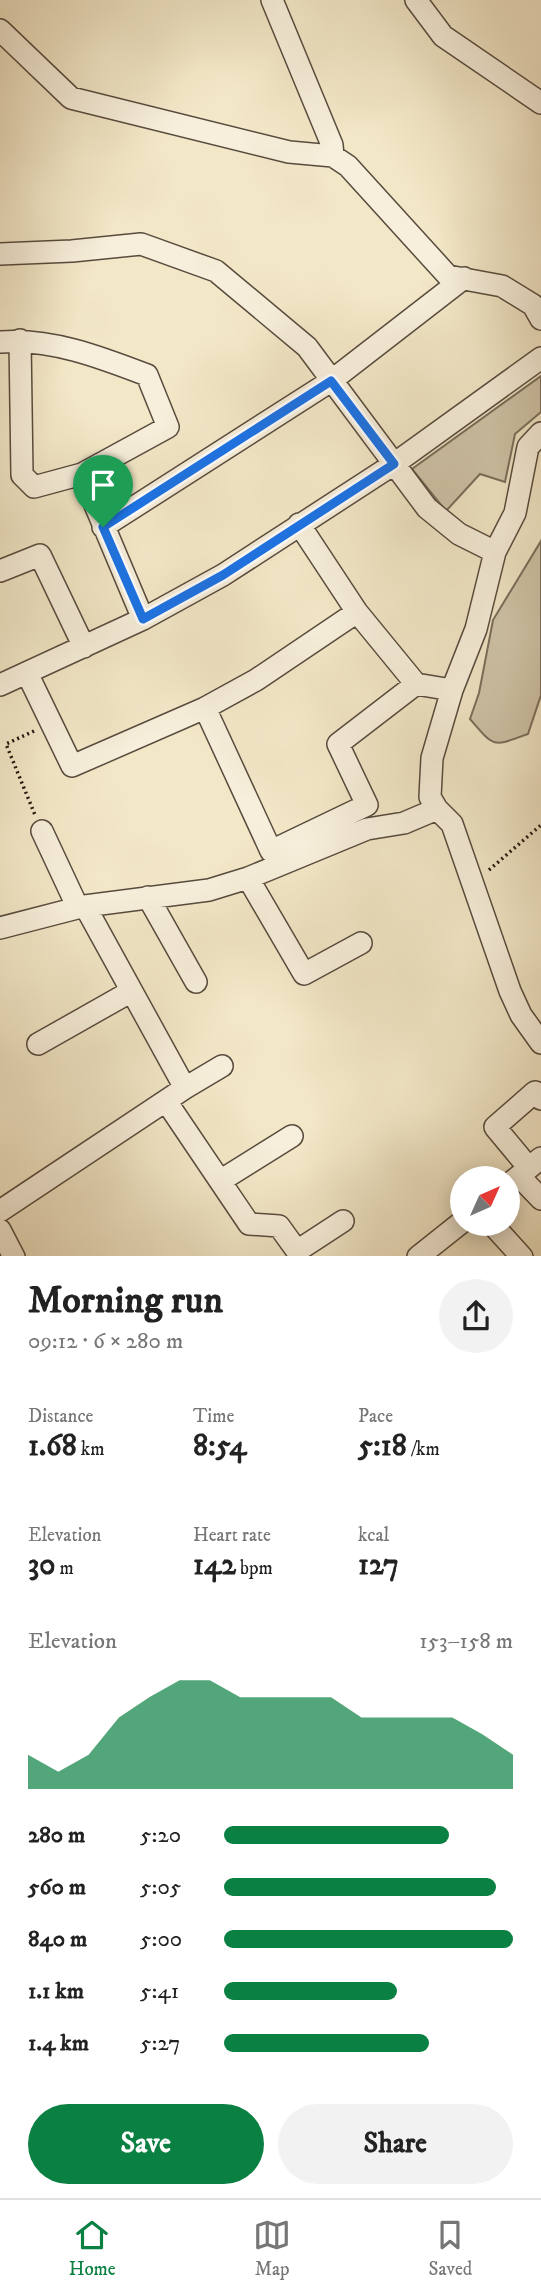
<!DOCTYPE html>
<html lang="en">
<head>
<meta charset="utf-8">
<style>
	:root { --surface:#fff; --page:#f2f2f2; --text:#222; --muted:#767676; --line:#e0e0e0; --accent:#0b8043 }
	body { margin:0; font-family:"IM FELL DW Pica",serif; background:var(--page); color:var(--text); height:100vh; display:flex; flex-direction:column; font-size:26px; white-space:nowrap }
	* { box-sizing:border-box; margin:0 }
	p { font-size:23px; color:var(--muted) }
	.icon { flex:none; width:38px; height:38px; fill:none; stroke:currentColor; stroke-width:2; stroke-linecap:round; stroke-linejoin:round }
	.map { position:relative; height:1256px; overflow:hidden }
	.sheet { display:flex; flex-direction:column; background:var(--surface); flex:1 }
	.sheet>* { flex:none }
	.needle { width:46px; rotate:45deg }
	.controls { position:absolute; left:450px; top:1166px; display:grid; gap:14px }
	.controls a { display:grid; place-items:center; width:70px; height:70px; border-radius:50%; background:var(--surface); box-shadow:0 4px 18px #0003; font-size:35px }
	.pin { position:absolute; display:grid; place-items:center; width:60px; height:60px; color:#fff; margin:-72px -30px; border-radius:50% 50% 50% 0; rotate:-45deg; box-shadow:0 0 7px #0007 }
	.pin .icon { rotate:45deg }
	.round { display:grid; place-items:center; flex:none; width:74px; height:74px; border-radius:37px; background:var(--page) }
	.overview { display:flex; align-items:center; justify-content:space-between; height:119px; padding:0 28px }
	h1 { font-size:38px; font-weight:800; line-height:52px }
	.stats { display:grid; grid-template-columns:repeat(3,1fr); gap:10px; height:119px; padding:7px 28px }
	.stats div { display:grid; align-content:center }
	.stats b { font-size:30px; font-weight:800 }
	.stats small { font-size:19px; font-weight:400 }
	.stats p { font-size:19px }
	.chart { height:196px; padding:14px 28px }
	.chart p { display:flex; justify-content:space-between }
	.chart svg { width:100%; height:126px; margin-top:7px; fill:var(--accent); opacity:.7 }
	.cta { display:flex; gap:14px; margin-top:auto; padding:14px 28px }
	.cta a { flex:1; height:80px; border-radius:42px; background:var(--accent); color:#fff; font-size:28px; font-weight:800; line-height:80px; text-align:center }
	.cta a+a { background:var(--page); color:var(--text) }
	ul { padding:0 28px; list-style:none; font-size:23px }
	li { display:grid; grid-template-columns:112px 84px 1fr; align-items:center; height:52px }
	li i { height:18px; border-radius:9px; background:var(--accent) }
	.menu { display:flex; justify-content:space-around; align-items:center; height:98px; border-top:2px solid var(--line); background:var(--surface); font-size:19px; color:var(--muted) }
	.menu a { display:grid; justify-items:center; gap:4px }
	.menu .active { color:var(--accent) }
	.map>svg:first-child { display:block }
	.green { fill:#cfc4a8; stroke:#7a6e5c; stroke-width:2 }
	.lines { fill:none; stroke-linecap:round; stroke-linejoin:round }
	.street-casing { stroke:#584b3e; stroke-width:24 }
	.path { stroke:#241710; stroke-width:3.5; stroke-dasharray:2 3.5; stroke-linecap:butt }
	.street { stroke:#f7efdb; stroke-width:21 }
	.route-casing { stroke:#fff; stroke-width:14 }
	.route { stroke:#1a73e8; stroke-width:9 }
</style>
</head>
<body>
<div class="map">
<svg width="541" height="1257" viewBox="0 0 541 1257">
	<rect width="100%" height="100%" fill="#f2e7c7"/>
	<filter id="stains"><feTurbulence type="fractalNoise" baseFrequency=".00286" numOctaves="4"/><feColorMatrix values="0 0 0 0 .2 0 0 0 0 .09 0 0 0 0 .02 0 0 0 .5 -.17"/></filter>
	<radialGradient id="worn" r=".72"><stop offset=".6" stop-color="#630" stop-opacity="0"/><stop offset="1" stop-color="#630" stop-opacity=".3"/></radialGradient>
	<path class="green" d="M541,376V412L515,434L505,482L480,474L446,511L412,469Z
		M541,541V695L528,734C492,747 495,748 470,719L479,693L493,620Z"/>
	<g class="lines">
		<defs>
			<path id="street" d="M272,0L332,145L333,156
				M416,0L443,36L541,103
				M0,30L71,98L289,152L333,156L348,166L448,276L502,286L533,305L541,319
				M0,254L72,251L141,244L216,271L307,347L427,508L459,534L495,552
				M0,342C51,338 100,357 147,375L168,427L82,474L34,487L22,475L20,340
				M541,433L528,447L515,513L495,552L476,629L452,690L432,758L430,797L437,809L452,824L510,991L521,1015L541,1043
				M82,474L143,619
				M299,524L357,612L416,684L452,690
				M103,527L331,381L464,278
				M0,571L40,555L84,647
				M27,673L72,766L205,708L256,680L357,612
				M0,685L143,619L223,575L394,464L541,358
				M205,708L271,851L367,805L338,744L416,684
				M42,831L78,908
				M248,878L304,974L361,943
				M148,897L196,982
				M0,928L85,906L209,890L248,878L367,829L404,823L437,809
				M38,1044L130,992
				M185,1088L222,1066
				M166,1101L249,1224L279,1226L297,1251L343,1221
				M529,1168L495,1127L535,1092L541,1099
				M519,1176L541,1199
				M220,1181L292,1136
				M508,1185L541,1158
				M0,1211L185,1088L85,906
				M491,1223L522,1257
				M0,1230L14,1257
				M418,1257L462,1222"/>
		</defs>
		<use href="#street" class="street-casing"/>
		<path class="path" d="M34,731L6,744L35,815
			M489,870L541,825"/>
		<use href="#street" class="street"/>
	</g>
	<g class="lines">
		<defs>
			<path id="route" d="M331,381L394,464L223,575L143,619L103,527Z"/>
		</defs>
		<use href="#route" class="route-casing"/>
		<use href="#route" class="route"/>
	</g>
	<rect width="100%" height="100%" filter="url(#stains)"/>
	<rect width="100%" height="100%" fill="url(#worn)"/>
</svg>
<div class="controls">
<a><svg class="needle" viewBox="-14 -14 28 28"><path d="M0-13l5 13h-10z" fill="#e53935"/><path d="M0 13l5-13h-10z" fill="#767676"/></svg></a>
</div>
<div class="pin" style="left:103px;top:527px;background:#1e9e55"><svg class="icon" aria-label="arrive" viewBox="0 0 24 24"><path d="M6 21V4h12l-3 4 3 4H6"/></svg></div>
</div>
<section class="sheet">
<div class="overview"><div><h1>Morning run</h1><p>09:12 · 6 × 280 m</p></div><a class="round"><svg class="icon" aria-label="share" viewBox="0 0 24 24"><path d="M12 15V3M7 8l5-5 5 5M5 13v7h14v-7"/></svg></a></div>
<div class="stats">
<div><p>Distance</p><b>1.68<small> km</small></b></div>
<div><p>Time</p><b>8:54</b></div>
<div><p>Pace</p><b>5:18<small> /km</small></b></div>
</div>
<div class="stats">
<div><p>Elevation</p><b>30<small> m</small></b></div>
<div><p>Heart rate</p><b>142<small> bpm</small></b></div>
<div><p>kcal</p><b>127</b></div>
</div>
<div class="chart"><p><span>Elevation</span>153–158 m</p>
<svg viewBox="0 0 160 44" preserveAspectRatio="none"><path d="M0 44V32L10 38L20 32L30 19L40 12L50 6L60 6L70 12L80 12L90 12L100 12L110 19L120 19L130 19L140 19L150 25L160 32V44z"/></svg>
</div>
<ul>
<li><b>280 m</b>5:20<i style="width:78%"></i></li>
<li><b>560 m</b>5:05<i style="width:94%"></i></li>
<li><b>840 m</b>5:00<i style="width:100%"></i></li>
<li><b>1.1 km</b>5:41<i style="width:60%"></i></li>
<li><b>1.4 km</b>5:27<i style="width:71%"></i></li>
</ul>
<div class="cta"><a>Save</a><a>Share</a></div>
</section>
<nav class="menu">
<a class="active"><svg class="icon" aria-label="home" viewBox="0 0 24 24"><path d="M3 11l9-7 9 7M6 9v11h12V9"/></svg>Home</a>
<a><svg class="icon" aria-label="map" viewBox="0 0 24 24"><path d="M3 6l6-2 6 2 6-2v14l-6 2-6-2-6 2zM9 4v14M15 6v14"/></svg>Map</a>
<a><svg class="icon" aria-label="saved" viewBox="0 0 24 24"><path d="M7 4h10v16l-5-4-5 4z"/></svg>Saved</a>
</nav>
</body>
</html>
